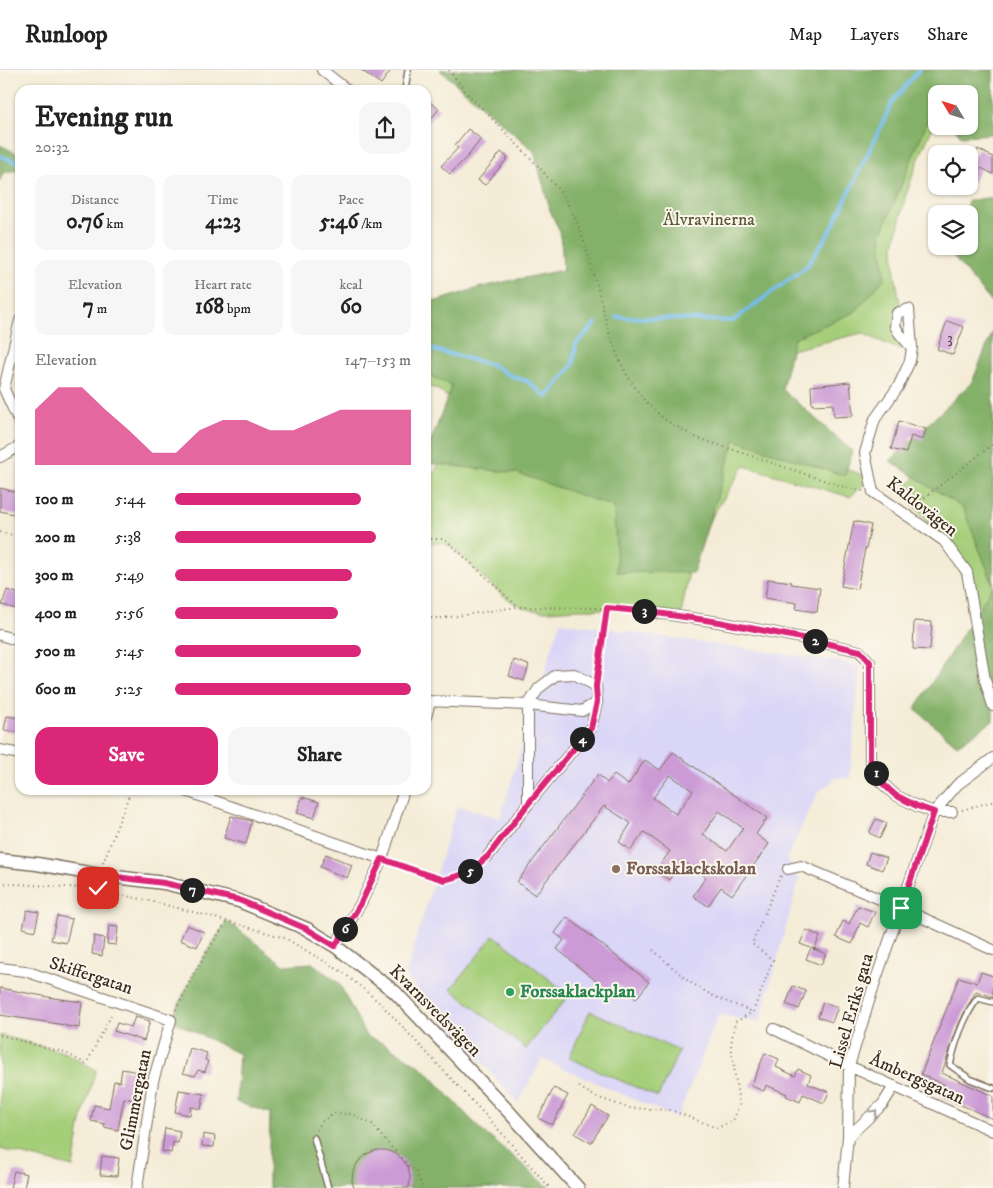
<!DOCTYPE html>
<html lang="en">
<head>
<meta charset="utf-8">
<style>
	:root { --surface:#fff; --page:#f6f6f6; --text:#222; --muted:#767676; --line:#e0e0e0; --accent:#db2777 }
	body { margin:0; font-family:"IM FELL DW Pica",serif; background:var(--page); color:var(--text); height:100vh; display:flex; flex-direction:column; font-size:19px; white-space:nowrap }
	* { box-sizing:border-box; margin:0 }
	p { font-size:16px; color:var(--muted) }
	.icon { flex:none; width:28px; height:28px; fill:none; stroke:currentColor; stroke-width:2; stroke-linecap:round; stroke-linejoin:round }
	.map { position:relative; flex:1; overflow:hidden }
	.drawer { position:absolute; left:15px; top:15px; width:416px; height:710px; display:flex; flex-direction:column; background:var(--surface); border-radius:15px; box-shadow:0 1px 4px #0004 }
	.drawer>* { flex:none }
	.needle { width:32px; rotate:308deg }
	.fabs { position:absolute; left:928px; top:15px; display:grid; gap:10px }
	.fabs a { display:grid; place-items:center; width:50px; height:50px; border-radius:10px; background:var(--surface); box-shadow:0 1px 4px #0004; font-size:25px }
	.pin { position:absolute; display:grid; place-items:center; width:42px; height:42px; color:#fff; margin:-21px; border-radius:10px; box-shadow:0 2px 8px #0006 }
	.km { position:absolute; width:25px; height:25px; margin:-12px; border-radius:50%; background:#222; color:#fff; font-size:14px; line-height:25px; text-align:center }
	.round { display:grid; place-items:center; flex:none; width:52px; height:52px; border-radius:15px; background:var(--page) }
	.head { display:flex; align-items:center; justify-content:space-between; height:85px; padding:0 20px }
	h1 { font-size:28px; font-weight:800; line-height:38px }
	.stats { display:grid; grid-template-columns:repeat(3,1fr); gap:8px; height:85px; padding:5px 20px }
	.stats div { display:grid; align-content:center; border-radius:12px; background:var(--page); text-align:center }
	.stats b { font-size:21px; font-weight:800 }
	.stats small { font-size:14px; font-weight:400 }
	.stats p { font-size:14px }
	.chart { height:140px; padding:10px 20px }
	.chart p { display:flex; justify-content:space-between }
	.chart svg { width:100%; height:90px; margin-top:5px; fill:var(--accent); opacity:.7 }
	.primary-button { display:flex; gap:10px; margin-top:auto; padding:10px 20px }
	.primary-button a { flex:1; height:58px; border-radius:15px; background:var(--accent); color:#fff; font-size:20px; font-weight:800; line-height:58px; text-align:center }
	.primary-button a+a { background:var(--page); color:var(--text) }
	ul { padding:0 20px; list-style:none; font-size:16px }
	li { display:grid; grid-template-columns:80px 60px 1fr; align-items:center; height:38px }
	li i { height:12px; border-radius:6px; background:var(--accent) }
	header { display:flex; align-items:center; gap:30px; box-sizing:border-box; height:70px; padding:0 25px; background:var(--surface); border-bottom:1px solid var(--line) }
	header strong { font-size:24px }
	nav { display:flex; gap:28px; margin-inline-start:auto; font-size:18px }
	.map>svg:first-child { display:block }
	.built { fill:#dad6f7 }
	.green { fill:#a5ce79; stroke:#707c4c }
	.forest { fill:#84b169; stroke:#606e44 }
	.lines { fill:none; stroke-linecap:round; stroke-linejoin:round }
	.stream { stroke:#74bdec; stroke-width:4 }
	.building { fill:#cc9bd6; fill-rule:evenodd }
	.service-casing { stroke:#7c6e5f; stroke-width:8 }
	.minor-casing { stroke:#7c6e5f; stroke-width:12 }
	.tertiary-casing { stroke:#7c6e5f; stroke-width:15 }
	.path { stroke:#7c6e5f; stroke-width:2; stroke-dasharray:1 4; stroke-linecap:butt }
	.service { stroke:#fff; stroke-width:5 }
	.minor { stroke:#fff; stroke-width:10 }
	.tertiary { stroke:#fff; stroke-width:12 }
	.oneway { stroke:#a79f9a }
	.route-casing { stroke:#fff; stroke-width:10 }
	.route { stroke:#db2777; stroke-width:6 }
	.education-dot { fill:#8d6e63; stroke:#fbf7ec; stroke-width:2 }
	.leisure-dot { fill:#2e9e5b; stroke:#fbf7ec; stroke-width:2 }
	.labels { text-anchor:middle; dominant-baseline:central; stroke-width:4; stroke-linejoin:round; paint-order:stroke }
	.number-label { font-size:15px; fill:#5f464c }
	.park-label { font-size:18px; fill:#5b5b39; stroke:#fbf7ec }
	.street-label { font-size:18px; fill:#3b2a1e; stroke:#fbf7ec }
	.education-label { font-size:18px; font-weight:bold; fill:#785e54; stroke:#fbf7ec; text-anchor:start }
	.leisure-label { font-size:18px; font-weight:bold; fill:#27864d; stroke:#fbf7ec; text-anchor:start }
</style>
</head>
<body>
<header>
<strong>Runloop</strong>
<nav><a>Map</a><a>Layers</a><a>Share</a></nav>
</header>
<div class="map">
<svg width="993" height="1118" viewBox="0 0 993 1118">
	<rect width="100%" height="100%" fill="#fbf7ec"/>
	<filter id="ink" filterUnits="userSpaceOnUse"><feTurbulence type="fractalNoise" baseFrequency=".02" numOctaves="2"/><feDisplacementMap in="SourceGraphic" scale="10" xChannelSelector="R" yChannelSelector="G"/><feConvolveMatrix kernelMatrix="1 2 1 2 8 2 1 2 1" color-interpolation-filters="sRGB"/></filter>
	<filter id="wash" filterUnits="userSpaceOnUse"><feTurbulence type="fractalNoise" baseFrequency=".0096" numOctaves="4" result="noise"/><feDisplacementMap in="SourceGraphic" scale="20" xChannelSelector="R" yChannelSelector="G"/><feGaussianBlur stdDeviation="1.12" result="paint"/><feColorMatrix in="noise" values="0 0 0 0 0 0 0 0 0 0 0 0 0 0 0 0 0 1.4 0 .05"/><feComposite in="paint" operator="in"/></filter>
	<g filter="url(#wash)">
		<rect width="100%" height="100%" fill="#f4ecd7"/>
		<path class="built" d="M560,552L860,595L850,708H836L818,722L787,788L799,809L760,952L719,945L677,1048L542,989L518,1033L405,905L457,736L500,748Z"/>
		<path class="green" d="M993,0L969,24H936V52H935L917,93L905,128L894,176L895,204L902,245L900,280L862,263L775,284L770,329L849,400L871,408L850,427L744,396L694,475L681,545C648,541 615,539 582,539C566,539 540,544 525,538C502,530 481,504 463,488C458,484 452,476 445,474C440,473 432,473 426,473V410C445,402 448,349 451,330L437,319L426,316V230L438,231L478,218L514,210L563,201L562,178L559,160L550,140Z
			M993,332V576L978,531L969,519L960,499L939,467L902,420L920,403Z
			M494,865L569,925L526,979L451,919Z
			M590,941L679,981L658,1027L569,988Z
			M0,965L66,983L96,1000L81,1051L73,1097L0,1079Z"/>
		<path class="forest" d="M440,0H993V64L961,66L953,56H969V24H936V37L934,35L881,165L885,208L855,242L794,268L782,319L852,381L845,406L735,370L693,503L617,502L614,437L517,403L426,393V384L452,316L426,304V230L438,231L478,218L514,210L563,200L562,178L559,160L550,140L534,81Z
			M0,75L20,85V103L15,100L3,103L0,111Z
			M993,127V234L951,184L954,176H969V144H964L968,131Z
			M993,261V514L963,438L890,391L972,312Z
			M993,516V651L957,675L915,639Z
			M227,851L284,895L312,893L339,913L366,966L385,974L423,998L480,1059L550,1118H270L268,1109L270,1043L236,1032L239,984L171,950L196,899Z"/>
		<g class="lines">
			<path class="stream" d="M0,86L20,93
				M616,247L733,251L807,196L831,160L893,31L919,0
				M426,278L493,295L511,306L527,311L547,327L573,295L576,274L596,253"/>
		</g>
		<g id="blocks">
			<path class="building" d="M361,0H391L381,14Z
				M426,29L439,39L426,55Z
				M468,59L481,69L468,86L450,104L441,96L458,78L455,75Z
				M978,79L993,87V104L981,98L969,119V97Z
				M501,82L508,88L485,115L478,110Z
				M947,251L964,257L953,285L937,279Z
				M850,312L853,346L834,347L833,334L812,335L811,316Z
				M899,351L926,359L923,370L911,366L906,383L891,379Z
				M0,418L20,423V439L18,445L0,441Z
				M854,451L871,455L866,479H865L857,519L841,516Z
				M768,509L792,512L791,514L820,518L817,542L796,539L797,533L765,528Z
				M7,520L20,524V540L2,535Z
				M914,551L932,552L930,580L913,579Z
				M514,590L529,595L524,611L509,606Z
				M7,646L20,648V663L4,660Z
				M673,682L767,748L756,764L769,774L732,825L721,817L708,836L693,826L706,807L682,790L669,810L656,801L670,781L644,762L631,780L619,772L631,753L604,736L535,825L517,812L598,704L607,713L614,705L628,715L645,690L660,700ZM670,705L693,721L676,744L653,728ZM719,741L743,758L727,781L703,764Z
				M302,727L319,732L314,748L297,743Z
				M231,746L252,751L246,774L224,768Z
				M876,749L887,753L880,768L869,763Z
				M870,782L887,788L882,800L866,794Z
				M326,784L352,795L347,808L320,797Z
				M858,836L875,842L868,857L860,853L852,874L836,867L843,851L849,854Z
				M27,840L39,842L35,861L23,858Z
				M57,846L72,849L66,873L51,870Z
				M567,847L649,912L636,929L619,916L612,924L557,879L564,870L555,863Z
				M187,855L204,862L197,877L180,870Z
				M109,856L118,857L116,875L107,874Z
				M806,860L820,866L814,880L812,878L826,884L821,895L806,889L811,878L800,874Z
				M94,866L104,868L102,886L92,884Z
				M981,902L993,906V927L976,921L965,941L957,958L942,1003L993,1026V1049L941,1026L945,1015L921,1004L959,907L977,913Z
				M793,916L806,921L799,939L786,934Z
				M0,918L54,928L82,932L79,958L65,956V955L0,945Z
				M823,932L838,937L832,952L818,947Z
				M135,947L150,951L144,971L114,961L117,953L131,957Z
				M190,978L207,983L205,990L208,991L205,1002L198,1000L195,1006L183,1003Z
				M765,983L779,989L776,997L795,1006L798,999L811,1005L808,1014L829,1022L824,1033L803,1024L800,1032L786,1026L787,1024L766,1015L764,1021L751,1016Z
				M122,999L139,1002L134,1030L124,1028L118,1060L104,1057L105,1054L91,1051L94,1035L109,1038L114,1011L120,1012Z
				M554,1018L568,1025L552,1055L538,1048Z
				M179,1020L204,1024L201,1039L191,1037L190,1045L175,1042Z
				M592,1036L608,1046L591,1073L575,1064Z
				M165,1058L180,1061L178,1073L173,1072L171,1083L162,1081Z
				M203,1064L215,1066L214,1077L202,1076Z
				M376,1080H386L396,1084L402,1089L408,1097L410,1107L409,1118H354L352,1111L353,1101L358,1092L367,1084Z
				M102,1086L119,1088L117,1106L100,1105Z
				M14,1101L27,1104L24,1118H10Z"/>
		</g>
	</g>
	<g filter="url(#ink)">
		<use href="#blocks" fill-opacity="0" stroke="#7c6e5f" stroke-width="1"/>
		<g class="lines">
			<defs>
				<path id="service" d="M405,20L408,0
					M993,932L978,928C964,946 955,973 950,995L970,1009L993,1018
					M314,1068L328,1118"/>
				<path id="minor" d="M322,0L347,20
					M20,250L4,319L20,354
					M912,278L899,263L895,256L897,243L909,239L912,278L910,291L898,317L875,349L865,383L873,422L944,471L967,502L985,610L993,636
					M0,387L20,376
					M650,542L719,552L807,569L859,581L870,592V689L879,710L895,725L917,736L934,742L957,715L993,688
					M0,565L20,571
					M426,631L528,635L582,641L597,632L596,616L574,604L556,605L539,618L528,635
					M528,635V734
					M426,647L430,632
					M0,680L20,684
					M183,720L382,789
					M488,786L528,734L591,658L597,632
					M788,799L801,796L901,838L993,880
					M335,876L361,833L382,789L404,720
					M0,898L25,901L171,950L153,1011L137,1118
					M774,959L849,996L993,1061
					M848,1067L883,1034L894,1016
					M843,1118L848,1067L849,996L875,912L934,742H952"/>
				<path id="tertiary" d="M0,790L37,794L100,805L164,813L239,831L307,859L335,876L395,922L510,1043L578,1118"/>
			</defs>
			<use href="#service" class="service-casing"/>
			<use href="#minor" class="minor-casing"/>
			<use href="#tertiary" class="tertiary-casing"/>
			<path class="path" d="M449,0L465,21L539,97L562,124L576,149L585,175L597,215L607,256L618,287L628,307L644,330L664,349L695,367L847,418L863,421
				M426,356L433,361
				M915,439L919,432L993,374
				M0,462L20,467
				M426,469H445L517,536
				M426,548H444L517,537L607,538L640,541
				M598,604L607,538
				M962,740L990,732H993
				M103,793L131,720
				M393,793L444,810L468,803L481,792
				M0,813L98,819L117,824L155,832L227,851L285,868L344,903L380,933L491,1051L550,1118
				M653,880L688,911L715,927L753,942
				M176,940L196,899L227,851
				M0,965L66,983L86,994L113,942
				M579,1017L596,1027L629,1038L671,1040L717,1058L733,1051L739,1035L731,974L735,952L753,942L773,890L752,874L779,809L781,806
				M317,1060L321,1052L334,1043L351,1044L372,1054L389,1075L416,1102L423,1118"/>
			<use href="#service" class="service"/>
			<use href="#minor" class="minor"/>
			<use href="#tertiary" class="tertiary"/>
		</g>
		<defs><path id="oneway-chevron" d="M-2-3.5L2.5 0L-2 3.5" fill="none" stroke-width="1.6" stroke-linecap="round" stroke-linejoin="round" transform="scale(1.25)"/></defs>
		<use class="oneway" href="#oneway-chevron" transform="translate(874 1043) rotate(-44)"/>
	</g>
	<g class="lines" filter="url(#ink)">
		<defs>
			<path id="route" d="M98,818L100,805L164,813L239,830L307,859L335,876L361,833L382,789L425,804L444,810L468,803L488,786L528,734L591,658L597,632L596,616L607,538L650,542L719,552L807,569L860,581L870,592V689L879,710L895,725L917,736L934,742L901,838"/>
		</defs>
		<use href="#route" class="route-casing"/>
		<use href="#route" class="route"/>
	</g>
	<circle class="education-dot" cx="616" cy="799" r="5"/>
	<circle class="leisure-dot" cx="510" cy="922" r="5"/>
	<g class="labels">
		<g class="number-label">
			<text x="950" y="268">3</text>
		</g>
		<g class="park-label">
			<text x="709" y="150">Älvravinerna</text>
		</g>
		<g class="street-label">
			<text transform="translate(922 437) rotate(38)">Kaldovägen</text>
			<text transform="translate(91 906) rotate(18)">Skiffergatan</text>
			<text transform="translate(435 941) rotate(45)">Kvarnsvedsvägen</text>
			<text transform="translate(852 941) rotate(-74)">Lissel Eriks gata</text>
			<text transform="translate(917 1009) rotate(24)">Åmbergsgatan</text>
			<text transform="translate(136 1030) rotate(-79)">Glimmergatan</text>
		</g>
		<g class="education-label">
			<text x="626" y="799">Forssaklackskolan</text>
		</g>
		<g class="leisure-label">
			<text x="520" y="922">Forssaklackplan</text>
		</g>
	</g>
</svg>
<div class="fabs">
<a><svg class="needle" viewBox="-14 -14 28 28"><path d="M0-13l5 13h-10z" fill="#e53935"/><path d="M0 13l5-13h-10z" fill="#767676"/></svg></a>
<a><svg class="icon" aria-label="locate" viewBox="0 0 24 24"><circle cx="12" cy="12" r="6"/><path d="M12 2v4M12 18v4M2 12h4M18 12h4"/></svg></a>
<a><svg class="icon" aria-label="layers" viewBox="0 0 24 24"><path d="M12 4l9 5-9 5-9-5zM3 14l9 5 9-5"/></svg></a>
</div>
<div class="pin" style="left:901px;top:838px;background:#1e9e55"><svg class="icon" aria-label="arrive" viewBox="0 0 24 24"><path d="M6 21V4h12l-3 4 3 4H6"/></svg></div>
<div class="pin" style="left:98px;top:818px;background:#d93025"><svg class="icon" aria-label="check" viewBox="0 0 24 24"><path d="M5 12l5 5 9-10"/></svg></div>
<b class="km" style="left:876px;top:703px">1</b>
<b class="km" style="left:815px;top:571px">2</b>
<b class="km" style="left:644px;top:541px">3</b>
<b class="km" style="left:582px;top:669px">4</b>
<b class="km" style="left:470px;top:801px">5</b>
<b class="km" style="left:345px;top:859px">6</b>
<b class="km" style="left:192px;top:820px">7</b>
<section class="drawer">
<div class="head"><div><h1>Evening run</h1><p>20:32</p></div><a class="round"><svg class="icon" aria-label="share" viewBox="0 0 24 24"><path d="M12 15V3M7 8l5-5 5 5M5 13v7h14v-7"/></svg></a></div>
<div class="stats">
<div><p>Distance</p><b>0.76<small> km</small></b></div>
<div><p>Time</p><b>4:23</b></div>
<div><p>Pace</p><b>5:46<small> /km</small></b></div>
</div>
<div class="stats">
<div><p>Elevation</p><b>7<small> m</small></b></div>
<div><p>Heart rate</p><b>168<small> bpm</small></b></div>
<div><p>kcal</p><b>60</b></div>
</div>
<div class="chart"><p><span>Elevation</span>147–153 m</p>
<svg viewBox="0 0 160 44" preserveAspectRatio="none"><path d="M0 44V17L10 6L20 6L30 17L40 27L50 38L60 38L70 27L80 22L90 22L100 27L110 27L120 22L130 17L140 17L150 17L160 17V44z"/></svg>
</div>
<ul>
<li><b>100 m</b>5:44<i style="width:79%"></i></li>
<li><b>200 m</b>5:38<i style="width:85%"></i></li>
<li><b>300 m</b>5:49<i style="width:75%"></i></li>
<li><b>400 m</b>5:56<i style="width:69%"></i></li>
<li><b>500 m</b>5:45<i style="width:79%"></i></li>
<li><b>600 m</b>5:25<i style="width:100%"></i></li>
</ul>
<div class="primary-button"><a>Save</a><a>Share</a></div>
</section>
</div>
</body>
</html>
